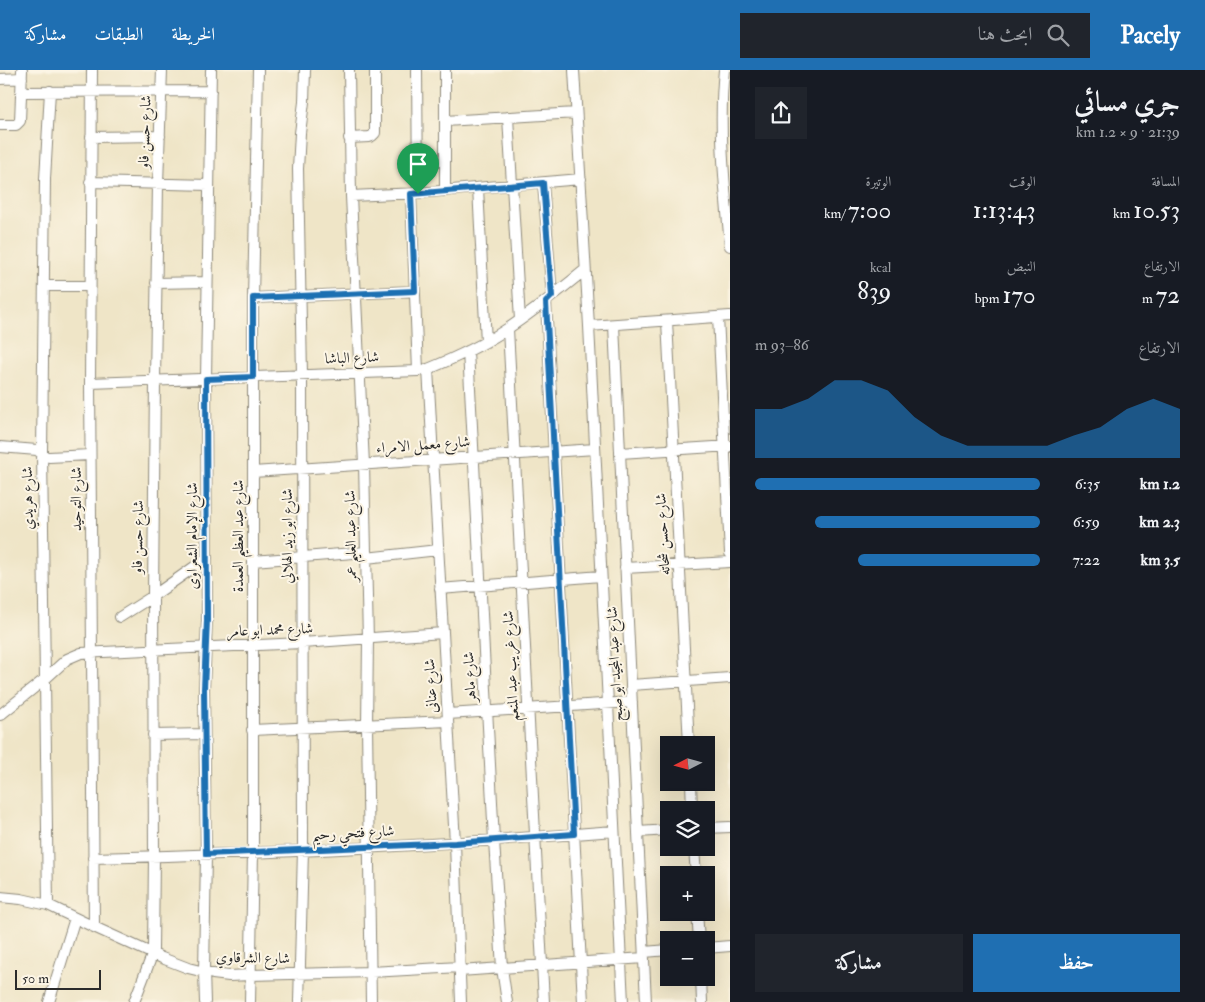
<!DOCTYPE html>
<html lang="ar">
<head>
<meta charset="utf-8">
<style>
	:root { --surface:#171b24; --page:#20242c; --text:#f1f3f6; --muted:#9ea1a6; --accent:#1f6fb2 }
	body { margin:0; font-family:"IM FELL Double Pica",Amiri,serif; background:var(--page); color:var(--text); direction:rtl; height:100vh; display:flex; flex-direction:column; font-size:19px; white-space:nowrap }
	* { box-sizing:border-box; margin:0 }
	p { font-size:16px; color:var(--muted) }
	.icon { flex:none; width:28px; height:28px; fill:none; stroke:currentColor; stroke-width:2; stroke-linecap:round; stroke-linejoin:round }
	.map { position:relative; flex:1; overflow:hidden; direction:ltr }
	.panel { display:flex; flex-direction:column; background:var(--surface); width:475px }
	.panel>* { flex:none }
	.needle { width:32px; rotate:264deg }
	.tools { position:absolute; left:660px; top:666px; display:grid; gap:10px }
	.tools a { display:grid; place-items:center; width:55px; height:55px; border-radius:0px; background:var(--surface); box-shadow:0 5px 20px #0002; font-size:25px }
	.scale { position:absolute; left:15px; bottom:12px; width:86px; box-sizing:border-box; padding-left:5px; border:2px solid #2b2b2b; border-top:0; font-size:14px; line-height:18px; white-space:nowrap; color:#2b2b2b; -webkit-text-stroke:4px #fcf5e5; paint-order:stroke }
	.pin { position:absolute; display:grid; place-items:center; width:42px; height:42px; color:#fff; margin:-51px -21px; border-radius:50% 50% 50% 0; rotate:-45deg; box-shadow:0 0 5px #0007 }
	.pin .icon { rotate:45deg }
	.round { display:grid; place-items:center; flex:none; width:52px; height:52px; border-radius:0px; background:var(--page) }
	.summary { display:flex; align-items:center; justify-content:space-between; height:85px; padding:0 25px }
	h1 { font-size:28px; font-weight:600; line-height:38px }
	.figures { display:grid; grid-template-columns:repeat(3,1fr); gap:8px; height:85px; padding:5px 25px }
	.figures div { display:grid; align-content:center }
	.figures b { font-size:25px; font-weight:600 }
	.figures small { font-size:14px; font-weight:400 }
	.figures p { font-size:14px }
	.chart { height:140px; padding:10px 25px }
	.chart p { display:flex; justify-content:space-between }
	.chart svg { width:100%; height:90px; margin-top:5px; fill:var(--accent); opacity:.7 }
	.primary-button { display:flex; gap:10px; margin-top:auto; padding:10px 25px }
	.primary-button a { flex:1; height:58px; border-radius:0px; background:var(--accent); color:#fff; font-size:20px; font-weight:600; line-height:58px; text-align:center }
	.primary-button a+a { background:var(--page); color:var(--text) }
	ul { padding:0 25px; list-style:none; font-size:16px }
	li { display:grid; grid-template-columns:80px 60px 1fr; align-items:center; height:38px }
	li i { height:12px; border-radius:6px; background:var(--accent) }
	header { display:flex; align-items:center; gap:30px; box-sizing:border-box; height:70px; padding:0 25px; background:var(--accent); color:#fff }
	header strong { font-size:24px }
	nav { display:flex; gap:28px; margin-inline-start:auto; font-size:18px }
	.search { width:350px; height:45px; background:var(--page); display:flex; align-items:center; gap:12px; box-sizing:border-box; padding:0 18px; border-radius:0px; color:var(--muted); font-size:19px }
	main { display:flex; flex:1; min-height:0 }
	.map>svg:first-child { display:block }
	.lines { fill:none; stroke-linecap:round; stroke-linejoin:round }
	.street-casing { stroke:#8d8879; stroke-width:12 }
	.street { stroke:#fff; stroke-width:10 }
	.route-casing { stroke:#fff; stroke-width:10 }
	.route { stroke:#1f6fb2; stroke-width:6 }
	.labels { text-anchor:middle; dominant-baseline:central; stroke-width:4; stroke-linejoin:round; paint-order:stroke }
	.street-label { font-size:15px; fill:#2b2b2b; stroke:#fcf5e5 }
</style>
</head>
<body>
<header>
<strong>Pacely</strong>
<div class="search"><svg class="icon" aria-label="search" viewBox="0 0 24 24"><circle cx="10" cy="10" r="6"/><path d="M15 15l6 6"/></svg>ابحث هنا</div>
<nav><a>الخريطة</a><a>الطبقات</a><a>مشاركة</a></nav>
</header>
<main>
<section class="panel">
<div class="summary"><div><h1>جري مسائي</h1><p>21:39 · 9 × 1.2 km</p></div><a class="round"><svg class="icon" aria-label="share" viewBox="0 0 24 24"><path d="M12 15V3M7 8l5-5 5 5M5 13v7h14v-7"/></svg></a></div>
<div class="figures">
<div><p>المسافة</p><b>10.53<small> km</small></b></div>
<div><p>الوقت</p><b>1:13:43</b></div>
<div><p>الوتيرة</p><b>7:00<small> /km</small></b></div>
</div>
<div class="figures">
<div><p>الارتفاع</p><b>72<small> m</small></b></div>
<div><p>النبض</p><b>170<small> bpm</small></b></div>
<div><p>kcal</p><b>839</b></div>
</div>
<div class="chart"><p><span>الارتفاع</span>86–93 m</p>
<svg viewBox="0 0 160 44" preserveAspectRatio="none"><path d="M0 44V20L10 20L20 15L30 6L40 6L50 11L60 24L70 33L80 38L90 38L100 38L110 38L120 33L130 29L140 20L150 15L160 20V44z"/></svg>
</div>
<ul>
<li><b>1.2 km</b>6:35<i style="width:100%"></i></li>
<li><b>2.3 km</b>6:59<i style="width:79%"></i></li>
<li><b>3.5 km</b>7:22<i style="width:64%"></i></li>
</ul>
<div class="primary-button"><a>حفظ</a><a>مشاركة</a></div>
</section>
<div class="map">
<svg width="730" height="932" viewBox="0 0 730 932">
	<rect width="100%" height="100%" fill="#fcf5e5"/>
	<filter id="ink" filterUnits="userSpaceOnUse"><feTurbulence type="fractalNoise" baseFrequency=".02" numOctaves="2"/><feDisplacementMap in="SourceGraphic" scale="10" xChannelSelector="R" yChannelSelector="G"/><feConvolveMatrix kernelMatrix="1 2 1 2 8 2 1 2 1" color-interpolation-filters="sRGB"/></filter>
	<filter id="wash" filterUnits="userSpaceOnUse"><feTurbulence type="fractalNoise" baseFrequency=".0096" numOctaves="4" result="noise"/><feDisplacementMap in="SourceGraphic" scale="20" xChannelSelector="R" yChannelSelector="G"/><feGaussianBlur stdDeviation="1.12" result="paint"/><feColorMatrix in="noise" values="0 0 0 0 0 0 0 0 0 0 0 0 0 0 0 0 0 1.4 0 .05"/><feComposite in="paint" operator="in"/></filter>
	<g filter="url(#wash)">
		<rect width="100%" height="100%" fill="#efe5c7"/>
	</g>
	<g filter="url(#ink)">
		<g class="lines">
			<defs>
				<path id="street" d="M92,0L90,313L94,857
					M349,0L351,126L364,394L368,570L367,655L371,932
					M417,0L418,123
					M574,0L589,256L623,932
					M724,0C718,59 725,118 730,176
					M0,9L22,8
					M22,22L211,21
					M508,47L520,250
					M445,51L576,43
					M0,55H16L20,51L22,0
					M91,67L160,66
					M349,68L369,67L372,66L375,63V0
					M90,112L209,115
					M543,113L552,226
					M478,118L486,272
					M445,121V0
					M411,124L418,301
					M351,126L418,123L581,109
					M156,213L207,212
					M44,216H90
					M253,228L415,221
					M546,232L583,932
					M718,247L730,483
					M667,251L689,675
					M614,255L646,932
					M589,256L730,246
					M508,259L544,932
					M468,281L494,770L502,898L507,932
					M428,299L455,773L461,932
					M90,313L418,301L428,299C455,288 483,275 507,259C535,241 560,220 585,200
					M0,377L37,380L45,386L49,387L90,385
					M620,383L730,376
					M253,402L595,379
					M366,488L438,480
					M253,491L366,482
					M625,498L730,492
					M440,519L601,506
					M120,547L153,526L207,488
					M631,615L730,608
					M448,644L632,632
					M0,645L45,609L67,589L81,583L302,573L443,563
					M252,660L448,651
					M153,665L204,664
					M691,712L692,740
					M706,758L730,757
					M638,762L669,760
					M694,778L696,805
					M93,788C267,784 441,775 614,761
					M0,827L21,829L48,835L94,857L162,888L188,898L213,904L229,906L250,905L371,902L460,897
					M48,835L42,383L45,109L50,21
					M697,842L699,870
					M706,878L730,876
					M644,882L669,880
					M460,901L644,888
					M701,908L702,932
					M49,932L75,848
					M134,932L151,888L153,880L154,787L153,526L155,311L158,114L162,0
					M205,932L204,902L206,784L204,619L207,550L206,309L211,0
					M250,932L253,783V228L258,0
					M299,932L303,780L302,305L298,99L300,63L304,32L305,0"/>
			</defs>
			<use href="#street" class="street-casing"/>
			<use href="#street" class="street"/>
		</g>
	</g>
	<g class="lines" filter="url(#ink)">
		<defs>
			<path id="route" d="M543,113L552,226L546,232L574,764L455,773L206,784L204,619L207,550L206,309L253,307V228L415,221L411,124Z"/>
		</defs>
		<use href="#route" class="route-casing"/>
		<use href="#route" class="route"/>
	</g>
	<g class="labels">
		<g class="street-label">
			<text transform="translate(145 62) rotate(-88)">شارع حسن فاو</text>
			<text transform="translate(352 288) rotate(-2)">شارع الباشا</text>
			<text transform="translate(423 375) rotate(-4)">شارع معمل الامراء</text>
			<text transform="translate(28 428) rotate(-91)">شارع هريدي</text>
			<text transform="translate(76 429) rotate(-90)">شارع التوحيد</text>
			<text transform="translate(663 464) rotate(-93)">شارع حسن شحاته</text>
			<text transform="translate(192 466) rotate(-90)">شارع الإمام الشعراوى</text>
			<text transform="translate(238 466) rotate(-90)">شارع عبد العظيم العمدة</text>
			<text transform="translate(287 466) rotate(-90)">شارع ابو زيد الهلالي</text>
			<text transform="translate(351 466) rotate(-91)">شارع عبد العليم عمر</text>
			<text transform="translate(138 467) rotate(-89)">شارع حسن فاو</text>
			<text transform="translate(270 560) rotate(-2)">شارع محمد ابو عامر</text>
			<text transform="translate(615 594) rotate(-93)">شارع عبد المجيد ابو صبح</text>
			<text transform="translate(511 596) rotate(-93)">شارع غريب عبد المنعم</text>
			<text transform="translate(470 607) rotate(-93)">شارع ماهر</text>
			<text transform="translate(431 616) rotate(-93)">شارع عنانى</text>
			<text transform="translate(353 763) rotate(-3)">شارع فتحي رحيم</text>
			<text transform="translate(253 888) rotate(1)">شارع الشرقاوي</text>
		</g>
	</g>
</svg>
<div class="tools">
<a><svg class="needle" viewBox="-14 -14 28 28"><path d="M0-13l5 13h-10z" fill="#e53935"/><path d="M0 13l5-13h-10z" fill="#9ea1a6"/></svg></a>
<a><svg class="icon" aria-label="layers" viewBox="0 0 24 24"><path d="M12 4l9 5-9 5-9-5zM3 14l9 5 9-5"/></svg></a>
<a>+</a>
<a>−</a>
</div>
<div class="scale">50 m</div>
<div class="pin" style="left:418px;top:124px;background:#1e9e55"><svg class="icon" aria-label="arrive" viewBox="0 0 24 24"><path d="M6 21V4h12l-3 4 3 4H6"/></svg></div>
</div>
</main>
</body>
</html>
